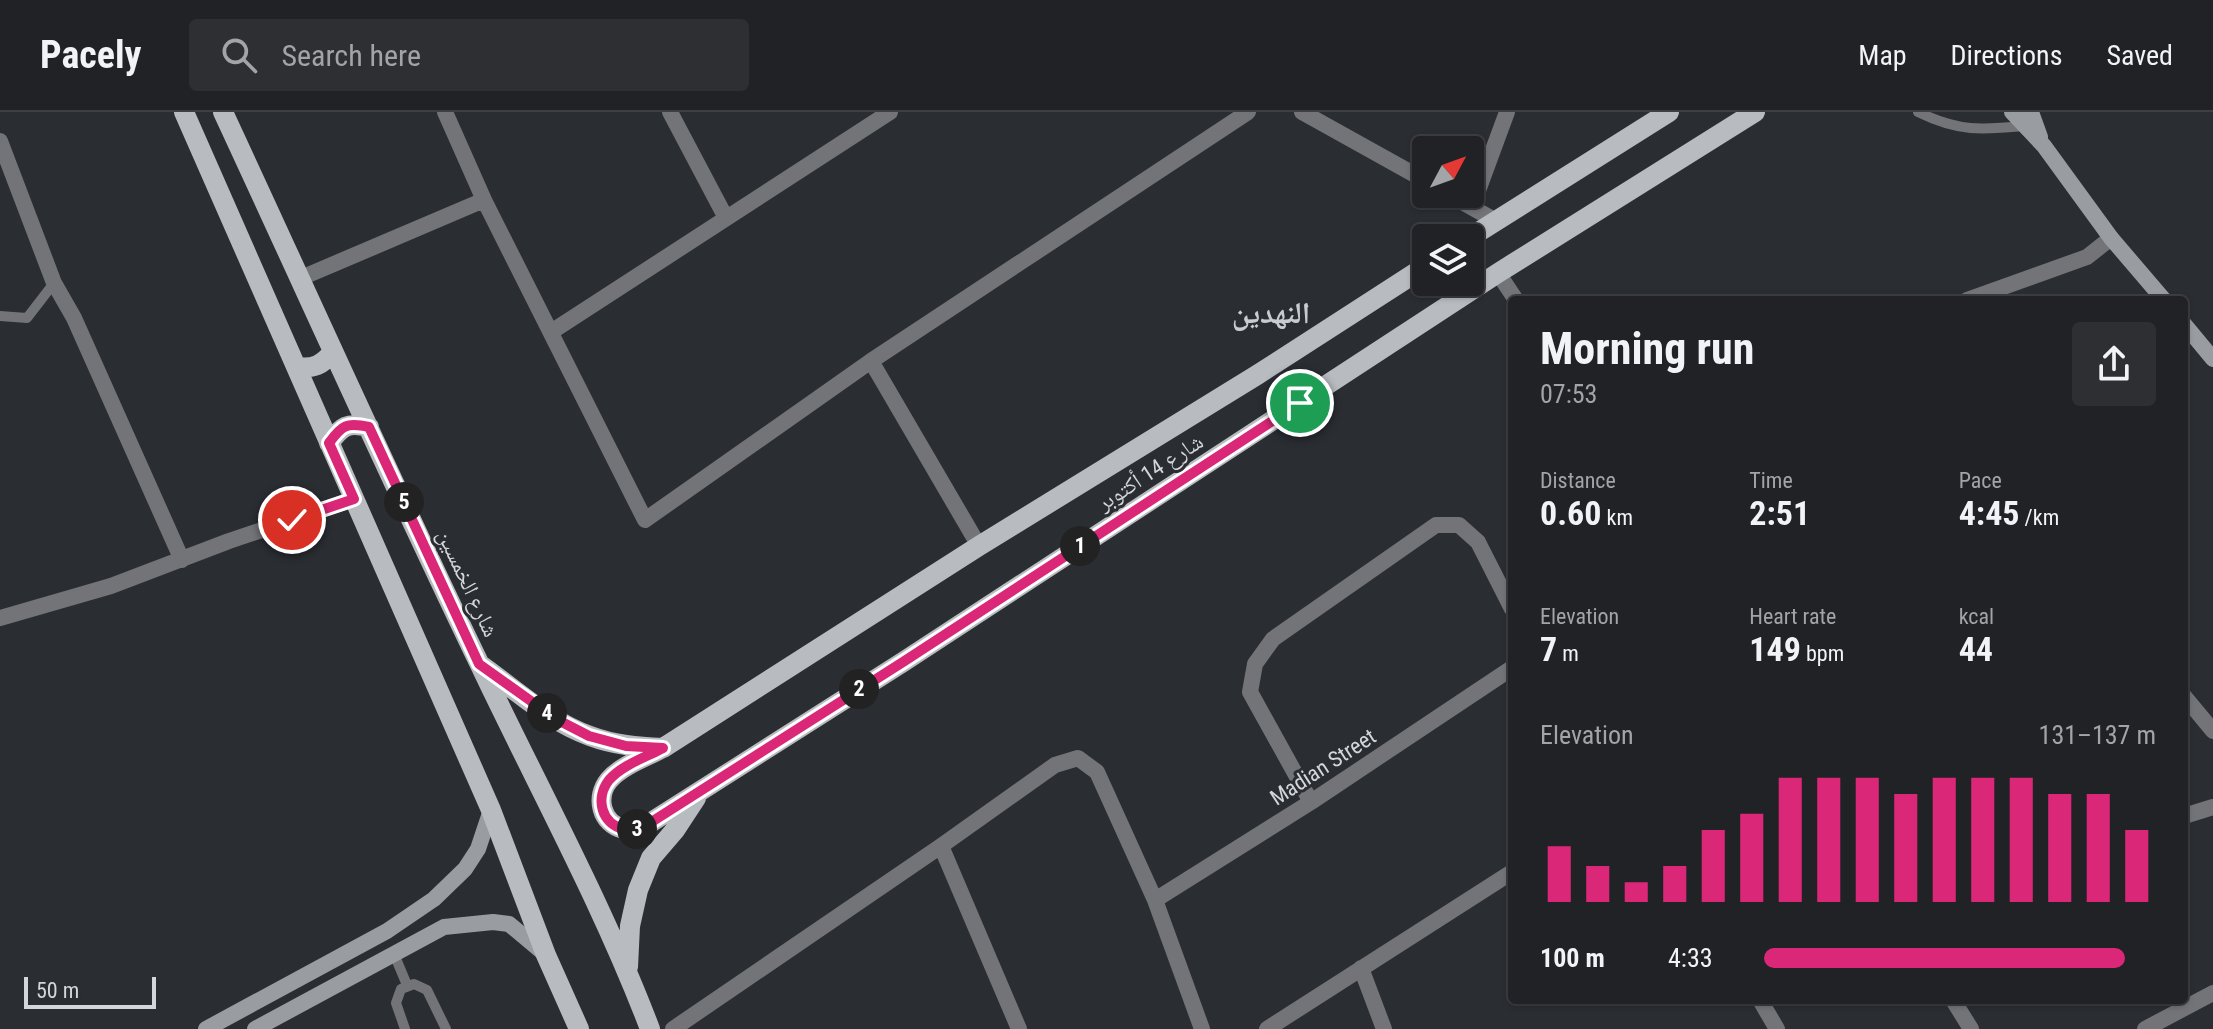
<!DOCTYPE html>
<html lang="en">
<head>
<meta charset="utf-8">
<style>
	:root { --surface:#202226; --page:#2d2f32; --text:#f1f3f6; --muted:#a2a4a7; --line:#3d3f43; --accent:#db2777 }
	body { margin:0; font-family:"Roboto Condensed","Noto Naskh Arabic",sans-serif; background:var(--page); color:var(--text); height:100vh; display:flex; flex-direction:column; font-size:30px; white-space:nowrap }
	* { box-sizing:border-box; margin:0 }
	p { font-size:26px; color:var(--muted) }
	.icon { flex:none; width:44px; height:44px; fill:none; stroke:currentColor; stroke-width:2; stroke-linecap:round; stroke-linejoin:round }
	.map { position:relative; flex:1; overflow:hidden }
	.details { position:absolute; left:1508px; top:184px; width:680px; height:708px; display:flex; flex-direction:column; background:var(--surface); border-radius:8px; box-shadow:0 2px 6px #0004,0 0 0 2px var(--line) }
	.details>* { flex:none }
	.needle { width:52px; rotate:49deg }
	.fabs { position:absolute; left:1412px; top:24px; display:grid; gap:16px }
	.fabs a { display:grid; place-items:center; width:72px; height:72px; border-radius:8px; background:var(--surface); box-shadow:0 2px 6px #0004,0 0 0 2px var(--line); font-size:40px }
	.scale { position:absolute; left:24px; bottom:20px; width:132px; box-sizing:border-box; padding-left:8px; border:4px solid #d4d6d9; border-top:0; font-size:22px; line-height:28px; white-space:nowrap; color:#d4d6d9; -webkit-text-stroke:6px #2a2d32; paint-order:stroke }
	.pin { position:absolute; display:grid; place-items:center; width:68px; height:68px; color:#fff; margin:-34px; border:4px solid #fff; border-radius:50%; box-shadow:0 2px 8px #0007 }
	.km { position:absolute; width:40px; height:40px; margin:-20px; border-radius:50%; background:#222; color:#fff; font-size:22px; line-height:40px; text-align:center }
	.round { display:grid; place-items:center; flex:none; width:84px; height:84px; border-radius:8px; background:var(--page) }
	.overview { display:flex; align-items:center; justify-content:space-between; height:136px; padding:0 32px }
	h1 { font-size:44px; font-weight:700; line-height:60px }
	.metrics { display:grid; grid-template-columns:repeat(3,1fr); gap:12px; height:136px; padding:8px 32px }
	.metrics div { display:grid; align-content:center }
	.metrics b { font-size:34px; font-weight:700 }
	.metrics small { font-size:22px; font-weight:400 }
	.metrics p { font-size:22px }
	.chart { height:224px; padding:16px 32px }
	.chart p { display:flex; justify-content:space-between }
	.chart svg { width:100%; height:144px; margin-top:8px; stroke:var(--accent); stroke-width:6 }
	ul { padding:0 32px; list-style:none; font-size:26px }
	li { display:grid; grid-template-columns:128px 96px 1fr; align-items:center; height:60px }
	li i { height:20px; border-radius:10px; background:var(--accent) }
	header { display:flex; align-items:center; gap:48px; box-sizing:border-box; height:112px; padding:0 40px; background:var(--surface); border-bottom:2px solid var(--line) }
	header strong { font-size:38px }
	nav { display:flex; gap:44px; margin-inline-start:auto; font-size:28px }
	.search { width:560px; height:72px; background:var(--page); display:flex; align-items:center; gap:20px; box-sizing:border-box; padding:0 28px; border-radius:8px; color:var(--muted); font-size:30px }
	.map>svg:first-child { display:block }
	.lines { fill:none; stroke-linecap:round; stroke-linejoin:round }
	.lane { stroke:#727477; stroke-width:10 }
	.street { stroke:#727477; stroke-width:16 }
	.secondary { stroke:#999ca0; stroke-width:16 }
	.primary { stroke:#b8bbc0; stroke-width:20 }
	.route-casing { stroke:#fff; stroke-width:16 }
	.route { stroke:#db2777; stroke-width:10 }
	.labels { text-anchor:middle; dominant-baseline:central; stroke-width:6; stroke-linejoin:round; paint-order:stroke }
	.street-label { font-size:22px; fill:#d4d6d9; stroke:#2a2d32 }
	.district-label { font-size:30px; font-weight:bold; fill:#c7cbd2; stroke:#2a2d32 }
</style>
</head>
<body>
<header>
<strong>Pacely</strong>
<div class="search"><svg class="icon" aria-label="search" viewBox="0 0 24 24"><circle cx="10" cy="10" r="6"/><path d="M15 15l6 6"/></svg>Search here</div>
<nav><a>Map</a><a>Directions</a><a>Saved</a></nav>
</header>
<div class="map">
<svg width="2213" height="917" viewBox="0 0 2213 917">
	<rect width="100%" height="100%" fill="#2a2d32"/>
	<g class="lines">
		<path class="lane" d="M1918,0C1959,20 1981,18 2025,14
			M0,204L27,206L54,171
			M394,842L407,873
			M405,917L396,891L401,877L414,872L427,878L446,917"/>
		<path class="street" d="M445,0L484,88L645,408L871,249L1248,0
			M670,0L726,106
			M1302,0L1426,69
			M0,29L54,171L74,206L182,448
			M1448,82L1496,109
			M1472,95L1507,0
			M1498,161L1516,188
			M301,166L484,88
			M1967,188L2087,145L2111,126
			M551,220L890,0
			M871,249L979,434
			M0,506L111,474L229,429L354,387
			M2184,584L2213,619
			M1311,690L1250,580L1255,552L1273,527L1436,413H1459L1478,430L1512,497
			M2184,704L2213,695
			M941,734L1019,917
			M1155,788L1311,690L1512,556
			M1361,856L1384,917
			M1760,888L1777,917
			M1953,888L1971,917
			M673,917L941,734L1055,653L1078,646L1097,660L1155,788L1202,917
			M1267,917L1512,760
			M2145,917L2213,881"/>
		<path class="secondary" d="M2012,0L2044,34L2111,126L2164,188
			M2031,0L2040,25
			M2184,212L2213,247
			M206,917L387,819L434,787L465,757L478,737L491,698
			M255,917L444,815L493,810L509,812L545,842"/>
		<path class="primary" d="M184,0L491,698L546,843L579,917
			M223,0C309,185 392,371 481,555C538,675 603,793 650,917
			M1469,126L1669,0
			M1426,154L1257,263L979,434L663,636C646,645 622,653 609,668C595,685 601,712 624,717C630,719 636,717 642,716L903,550L1498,161L1755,0
			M297,255C314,257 322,253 333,240
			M329,331C342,314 347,310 369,315
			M482,554C516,578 550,610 590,624C614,633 638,635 663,636
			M628,855L630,814L638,778L651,746L675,718L696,686"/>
	</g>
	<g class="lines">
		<defs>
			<path id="route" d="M292,408L354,387L329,331C342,313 347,310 369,315L479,552L556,607L589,624L626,634L663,636C646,645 622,653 609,668C595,686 601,712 624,717C630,719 636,717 642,716L903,550L1300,291"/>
		</defs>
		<use href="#route" class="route-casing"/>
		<use href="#route" class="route"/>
	</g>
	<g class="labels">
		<g class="street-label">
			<text transform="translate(1150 360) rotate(-33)">شارع 14 أكتوبر</text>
			<text transform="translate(468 471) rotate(65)">شارع الخمسين</text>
			<text transform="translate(1323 655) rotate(-33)">Madian Street</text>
		</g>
		<g class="district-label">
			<text x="1271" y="200">النهدين</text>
		</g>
	</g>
</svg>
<div class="fabs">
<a><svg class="needle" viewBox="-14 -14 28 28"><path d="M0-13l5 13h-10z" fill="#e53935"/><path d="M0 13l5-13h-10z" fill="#a2a4a7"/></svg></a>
<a><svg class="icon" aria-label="layers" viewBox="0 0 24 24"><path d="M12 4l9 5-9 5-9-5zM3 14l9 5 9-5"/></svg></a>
</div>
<div class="scale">50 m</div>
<div class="pin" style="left:1300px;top:291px;background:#1e9e55"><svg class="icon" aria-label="arrive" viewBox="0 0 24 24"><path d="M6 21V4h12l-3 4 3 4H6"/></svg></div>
<div class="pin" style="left:292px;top:408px;background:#d93025"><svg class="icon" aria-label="check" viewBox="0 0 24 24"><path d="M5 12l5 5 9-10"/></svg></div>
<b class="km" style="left:1080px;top:434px">1</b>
<b class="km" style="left:859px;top:577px">2</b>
<b class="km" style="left:637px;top:717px">3</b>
<b class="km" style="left:547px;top:601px">4</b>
<b class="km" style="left:404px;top:390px">5</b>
<section class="details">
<div class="overview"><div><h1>Morning run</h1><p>07:53</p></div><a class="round"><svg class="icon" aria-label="share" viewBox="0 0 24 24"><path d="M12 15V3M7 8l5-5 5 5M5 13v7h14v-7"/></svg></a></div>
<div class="metrics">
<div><p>Distance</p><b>0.60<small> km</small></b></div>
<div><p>Time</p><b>2:51</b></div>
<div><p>Pace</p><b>4:45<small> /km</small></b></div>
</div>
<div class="metrics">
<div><p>Elevation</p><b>7<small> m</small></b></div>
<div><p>Heart rate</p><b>149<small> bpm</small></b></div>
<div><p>kcal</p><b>44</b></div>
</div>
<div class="chart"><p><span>Elevation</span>131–137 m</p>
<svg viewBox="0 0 160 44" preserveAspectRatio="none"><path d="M5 44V27M15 44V33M25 44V38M35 44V33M45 44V22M55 44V17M65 44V6M75 44V6M85 44V6M95 44V11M105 44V6M115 44V6M125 44V6M135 44V11M145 44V11M155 44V22"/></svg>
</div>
<ul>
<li><b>100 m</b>4:33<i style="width:92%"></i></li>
</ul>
</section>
</div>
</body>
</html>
